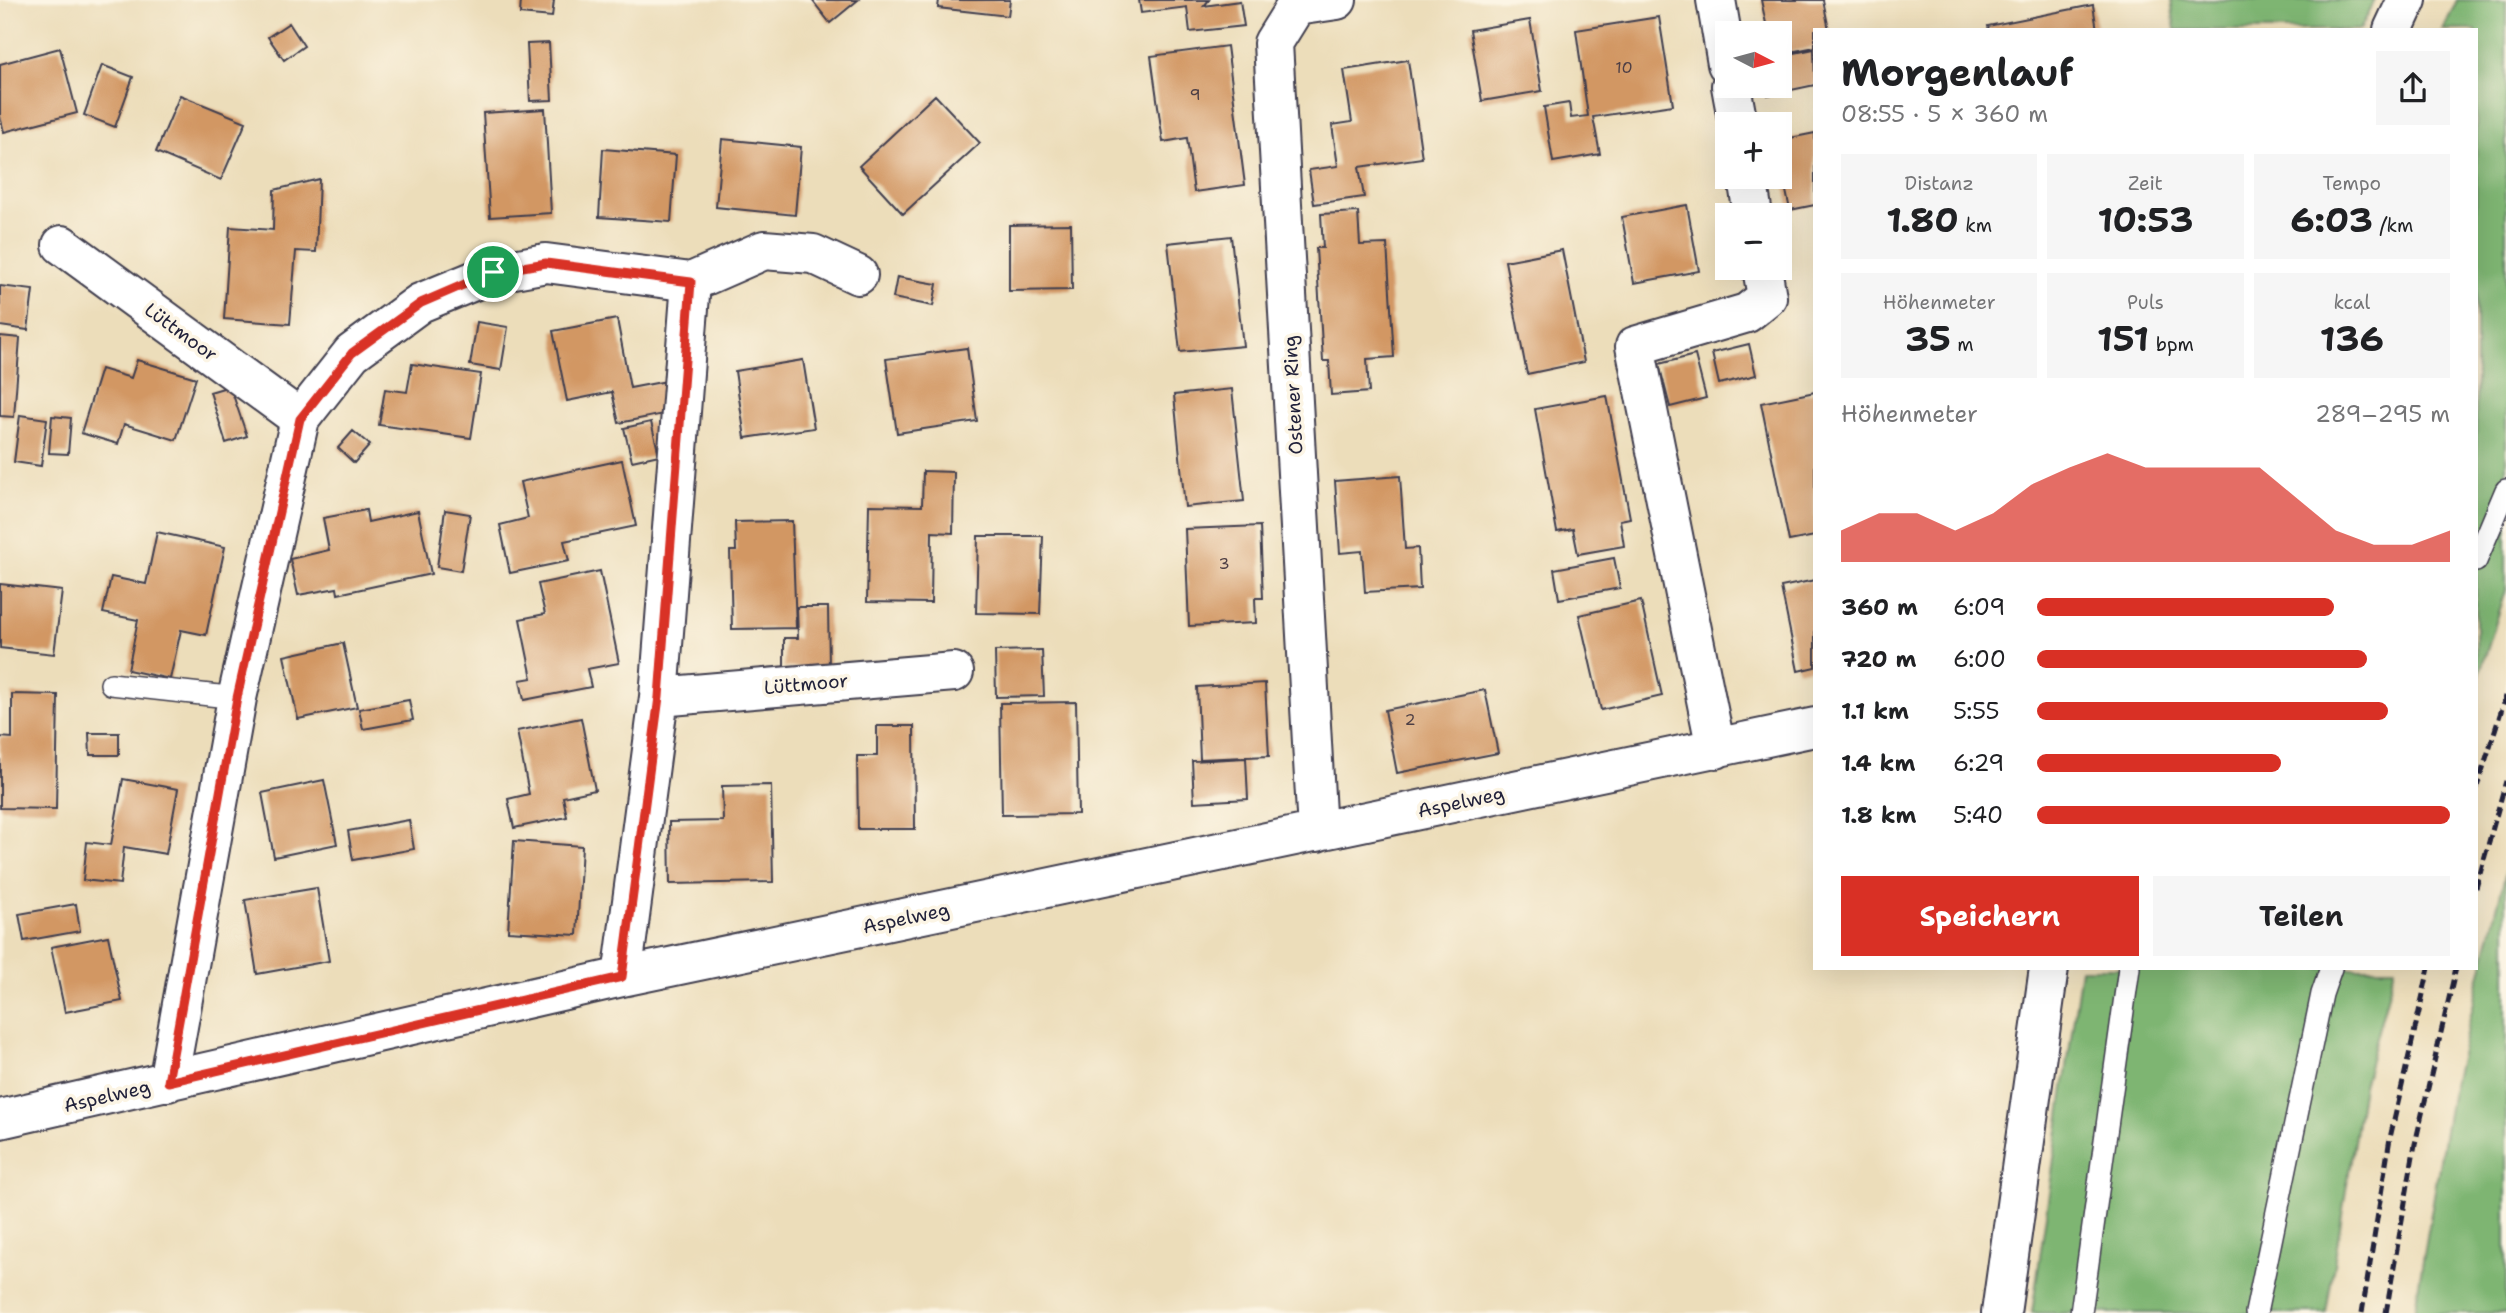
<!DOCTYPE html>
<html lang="de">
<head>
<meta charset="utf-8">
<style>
	:root { --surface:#fff; --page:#f6f6f6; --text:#202124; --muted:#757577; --accent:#d93025 }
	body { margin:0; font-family:"Shantell Sans",sans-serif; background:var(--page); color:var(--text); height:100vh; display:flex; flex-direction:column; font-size:26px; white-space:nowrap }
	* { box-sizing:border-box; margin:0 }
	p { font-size:23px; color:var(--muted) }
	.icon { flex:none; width:38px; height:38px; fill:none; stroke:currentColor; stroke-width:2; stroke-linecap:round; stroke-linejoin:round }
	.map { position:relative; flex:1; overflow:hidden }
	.drawer { position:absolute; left:1813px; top:28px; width:665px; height:942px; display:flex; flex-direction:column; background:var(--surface); border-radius:0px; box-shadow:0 7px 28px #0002 }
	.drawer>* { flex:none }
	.needle { width:46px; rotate:96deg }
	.tools { position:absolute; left:1715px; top:21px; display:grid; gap:14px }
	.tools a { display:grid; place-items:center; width:77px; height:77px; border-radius:0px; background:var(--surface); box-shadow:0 7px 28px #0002; font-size:35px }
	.pin { position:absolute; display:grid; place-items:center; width:60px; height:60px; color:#fff; margin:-30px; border:4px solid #fff; border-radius:50%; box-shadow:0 2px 7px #0007 }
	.round { display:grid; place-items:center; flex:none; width:74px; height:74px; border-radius:0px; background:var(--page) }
	.headline { display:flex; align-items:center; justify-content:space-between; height:119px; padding:0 28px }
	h1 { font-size:38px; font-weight:700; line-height:52px }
	.figures { display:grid; grid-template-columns:repeat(3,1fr); gap:10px; height:119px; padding:7px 28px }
	.figures div { display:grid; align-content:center; border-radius:0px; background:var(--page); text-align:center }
	.figures b { font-size:35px; font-weight:700 }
	.figures small { font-size:19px; font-weight:400 }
	.figures p { font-size:19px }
	.chart { height:196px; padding:14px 28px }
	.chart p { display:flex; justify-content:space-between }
	.chart svg { width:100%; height:126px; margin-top:7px; fill:var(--accent); opacity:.7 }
	.cta { display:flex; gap:14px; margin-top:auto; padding:14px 28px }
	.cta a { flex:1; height:80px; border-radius:0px; background:var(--accent); color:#fff; font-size:28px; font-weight:700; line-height:80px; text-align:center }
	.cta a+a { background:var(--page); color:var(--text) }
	ul { padding:0 28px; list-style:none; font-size:23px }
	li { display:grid; grid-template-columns:112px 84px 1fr; align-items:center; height:52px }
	li i { height:18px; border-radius:9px; background:var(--accent) }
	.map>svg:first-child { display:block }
	.forest { fill:#7eb572; stroke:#506c56; stroke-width:2 }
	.building { fill:#d29764 }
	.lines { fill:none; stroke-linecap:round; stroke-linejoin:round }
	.service-casing { stroke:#403e4e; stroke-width:24 }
	.minor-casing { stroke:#403e4e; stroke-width:42 }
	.service { stroke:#fff; stroke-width:21 }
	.minor { stroke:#fff; stroke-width:38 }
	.rail { stroke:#22223b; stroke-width:5; stroke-dasharray:10 5; stroke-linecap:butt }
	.route-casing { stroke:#fff; stroke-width:14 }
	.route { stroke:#d93025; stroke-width:9 }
	.labels { text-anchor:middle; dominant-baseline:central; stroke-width:7; stroke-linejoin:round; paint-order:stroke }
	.number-label { font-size:16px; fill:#4e3f45 }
	.street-label { font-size:19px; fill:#22223b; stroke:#fcf5e5 }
</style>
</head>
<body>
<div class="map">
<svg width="2506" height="1313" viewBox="0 0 2506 1313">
	<rect width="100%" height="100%" fill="#fcf5e5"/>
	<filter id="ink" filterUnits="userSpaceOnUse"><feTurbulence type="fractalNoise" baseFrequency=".0143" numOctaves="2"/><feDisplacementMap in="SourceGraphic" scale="14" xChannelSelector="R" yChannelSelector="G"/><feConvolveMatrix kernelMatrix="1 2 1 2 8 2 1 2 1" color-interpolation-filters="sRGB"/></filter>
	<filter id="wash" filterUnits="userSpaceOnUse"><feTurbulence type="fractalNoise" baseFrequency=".00686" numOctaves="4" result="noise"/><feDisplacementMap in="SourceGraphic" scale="28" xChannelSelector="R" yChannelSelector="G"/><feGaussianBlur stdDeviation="1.57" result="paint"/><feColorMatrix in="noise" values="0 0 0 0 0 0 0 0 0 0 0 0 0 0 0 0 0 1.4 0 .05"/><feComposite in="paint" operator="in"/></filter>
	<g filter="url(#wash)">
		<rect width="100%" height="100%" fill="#ecddba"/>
		<path class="forest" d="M2171,0H2375L2360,30H2175Z
			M2457,0H2506V590L2476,686V30H2443Z
			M2506,871V1313H2414L2451,1096Z
			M2081,968H2395L2363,1086L2326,1313H2032Z"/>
		<g id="blocks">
			<path class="building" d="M521,0H554L552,17L520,14Z
				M812,0H858L830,23Z
				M939,0H1010L1008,16L938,8Z
				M1139,0H1209L1204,6L1240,1L1244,26L1190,32L1187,7L1141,13Z
				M1761,0H1823L1829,30H1815V47L1780,54V33H1768Z
				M2093,5L2097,30H1989L1988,26Z
				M1659,17L1673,105L1593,117L1600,154L1553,162L1544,107L1569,103L1571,118L1588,116L1576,30Z
				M1530,20L1542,91L1482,101L1470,30Z
				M289,23L304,46L284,60L268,37Z
				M549,43L552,100L530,101L527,44Z
				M1227,46L1245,185L1194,192L1187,138L1163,142L1151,56Z
				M60,48L77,113L4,132L0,116V64Z
				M1814,49L1815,85L1768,95L1766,86H1780V56Z
				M1408,60L1422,158L1359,167L1364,197L1314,204L1309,170L1338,166L1332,125L1352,122L1344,70Z
				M102,65L133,77L115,127L84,115Z
				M180,95L246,122L221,180L156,152Z
				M935,95L980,143L903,214L859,166Z
				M545,109L551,213L490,217L483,113Z
				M1815,133V205L1790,210L1780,162V140Z
				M722,139L801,147L795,215L716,207Z
				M603,149L676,155L671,222L599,217Z
				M319,179L316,252L296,251L290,324L224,319L230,227L273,230L274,190Z
				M1687,205L1699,271L1634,283L1622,217Z
				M1358,212L1360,245L1387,244L1394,357L1367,359L1369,392L1331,395L1329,361H1323L1316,248H1323L1321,214Z
				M1071,224L1072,290L1009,291V225Z
				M1231,236L1243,346L1180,352L1168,243Z
				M1562,250L1584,362L1527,374L1505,261Z
				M897,277L937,284L933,306L893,298Z
				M0,286L33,290L28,330L0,326Z
				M617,319L630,388L667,381L673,412L619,423L612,392L567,401L553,331Z
				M477,322L508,327L501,370L470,365Z
				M0,336L20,338L14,417L0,416Z
				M1749,344L1756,375L1719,384L1712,353Z
				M967,348L977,421L897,433L886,359Z
				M1695,355L1706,398L1670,407L1659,364Z
				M137,360L196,378L176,440L124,424L118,444L81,433L101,369L131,378Z
				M803,360L814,428L745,438L735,371Z
				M412,364L481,374L471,438L379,425L385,389L407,392Z
				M230,386L247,436L226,443L210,392Z
				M1232,389L1244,501L1185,507L1174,395Z
				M1815,392V536L1789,541L1761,403Z
				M1607,396L1630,518L1620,520L1624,546L1578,554L1573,529L1557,532L1535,409Z
				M20,415L47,419L41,466L14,462Z
				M52,416L71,418L68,454L49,453Z
				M651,422L659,455L632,461L624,428Z
				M353,431L370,445L354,463L338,448Z
				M622,460L636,526L564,541L569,561L510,573L500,525L528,518L520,482Z
				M923,471L954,472L953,533L932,532L931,603L867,602L869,505L922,506Z
				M1400,476L1405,549L1418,548L1420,589L1365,592L1362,551L1340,553L1335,481Z
				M366,510L368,522L418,511L431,574L338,594L337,588L298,595L290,559L329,550L323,518Z
				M445,510L470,514L461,571L437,567Z
				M792,521L796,628L732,629L730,551H736L735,522Z
				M1260,526L1263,598H1255L1256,623L1189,626L1185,529Z
				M157,532L225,547L206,635L181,630L170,679L128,670L138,620L103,613L111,577L146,584Z
				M978,536H1043L1040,614L976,613Z
				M1614,558L1620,588L1559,599L1554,569Z
				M600,571L619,663L587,669L591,687L524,700L520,680L532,678L520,619L545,614L538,584Z
				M1815,580V667L1798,671L1781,587Z
				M0,584L62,591L54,654L0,648Z
				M1641,601L1662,696L1601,710L1579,615Z
				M797,607H828L829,667L784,668V638H798Z
				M343,643L357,707L298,719L284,656Z
				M1042,650L1044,696L996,697L995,651Z
				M1265,683L1269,756L1200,759L1197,687Z
				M1485,690L1498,753L1397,773L1385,710Z
				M12,694L58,695L56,809L0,808V737L12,738Z
				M409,700L413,720L363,729L359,709Z
				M1076,702L1078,814L1002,815L1000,703Z
				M581,718L595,790L563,797L567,817L514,828L508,799L529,794L517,731Z
				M877,726H914L915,829H858L857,756H877Z
				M89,733H119V755H90Z
				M1246,758L1248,799L1194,802L1192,761Z
				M123,779L178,789L166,854L124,847L120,884L83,880L87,842L111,845Z
				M324,780L337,844L274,857L262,793Z
				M771,785L773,882L670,884L669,822L723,821L722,786Z
				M409,820L414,849L353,860L348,831Z
				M514,841L582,846L577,935L508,931Z
				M317,888L329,961L257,974L245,900Z
				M76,904L80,931L24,941L19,914Z
				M108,936L122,1001L65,1012L51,947Z"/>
		</g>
	</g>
	<g filter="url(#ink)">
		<use href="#blocks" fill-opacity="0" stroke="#403e4e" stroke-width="2"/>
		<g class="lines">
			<defs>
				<path id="service" d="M2476,561L2506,490
					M111,684L237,698
					M2081,1313L2129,968
					M2256,1313L2322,994L2331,968"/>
				<path id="minor" d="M1716,0L1727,64
					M2393,30L2407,0
					M1731,86L1738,124
					M1747,177L1753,215
					M62,245L300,419
					M691,282L764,250L813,254L858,275
					M659,697L954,672
					M1716,749L1635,346L1747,313L1767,297L1762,268
					M1317,832L1273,43L1296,6L1337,0
					M168,1082L237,698L300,419L352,353L420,303L493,273L546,263L691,282L659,697L622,977
					M0,1119L622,977L1815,727
					M2001,1313L2049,968"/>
			</defs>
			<use href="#service" class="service-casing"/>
			<use href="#minor" class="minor-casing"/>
			<use href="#service" class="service"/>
			<use href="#minor" class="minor"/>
			<path class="rail" d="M2476,790L2506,696
				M2476,888L2506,781
				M2362,1313L2390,1138L2429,968
				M2386,1313L2415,1144L2456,968"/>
		</g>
	</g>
	<g class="lines" filter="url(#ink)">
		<defs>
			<path id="route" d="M546,263L691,282L659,697L622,977L168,1082L237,698L300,419L352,353L421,303L493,272Z"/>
		</defs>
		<use href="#route" class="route-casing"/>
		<use href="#route" class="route"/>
	</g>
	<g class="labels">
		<g class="number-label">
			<text x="1624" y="67">10</text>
			<text x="1195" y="94">9</text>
			<text x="1224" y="563">3</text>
			<text x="1410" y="719">2</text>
		</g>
		<g class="street-label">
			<text transform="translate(181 332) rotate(36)">Lüttmoor</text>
			<text transform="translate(1293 395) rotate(-93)">Ostener Ring</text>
			<text transform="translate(806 684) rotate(-5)">Lüttmoor</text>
			<text transform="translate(1461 802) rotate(-12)">Aspelweg</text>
			<text transform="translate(906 918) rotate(-12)">Aspelweg</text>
			<text transform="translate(107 1096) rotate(-13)">Aspelweg</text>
		</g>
	</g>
</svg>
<div class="tools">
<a><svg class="needle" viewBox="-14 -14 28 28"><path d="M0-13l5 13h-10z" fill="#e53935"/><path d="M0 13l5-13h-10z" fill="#757577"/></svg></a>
<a>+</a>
<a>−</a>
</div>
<div class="pin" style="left:493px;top:272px;background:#1e9e55"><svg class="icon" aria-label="arrive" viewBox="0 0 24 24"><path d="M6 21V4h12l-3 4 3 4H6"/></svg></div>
<section class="drawer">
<div class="headline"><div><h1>Morgenlauf</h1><p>08:55 · 5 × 360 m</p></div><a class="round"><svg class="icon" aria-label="share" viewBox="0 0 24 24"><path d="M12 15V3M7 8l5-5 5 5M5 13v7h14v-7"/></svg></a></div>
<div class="figures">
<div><p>Distanz</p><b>1.80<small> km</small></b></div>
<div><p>Zeit</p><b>10:53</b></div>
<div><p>Tempo</p><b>6:03<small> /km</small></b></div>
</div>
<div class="figures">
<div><p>Höhenmeter</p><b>35<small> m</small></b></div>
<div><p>Puls</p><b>151<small> bpm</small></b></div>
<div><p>kcal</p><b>136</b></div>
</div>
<div class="chart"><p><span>Höhenmeter</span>289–295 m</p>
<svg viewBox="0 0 160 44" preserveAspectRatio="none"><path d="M0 44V33L10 27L20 27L30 33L40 27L50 17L60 11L70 6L80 11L90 11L100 11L110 11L120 22L130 33L140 38L150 38L160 33V44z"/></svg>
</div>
<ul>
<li><b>360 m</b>6:09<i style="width:72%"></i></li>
<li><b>720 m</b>6:00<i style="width:80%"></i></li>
<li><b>1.1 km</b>5:55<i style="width:85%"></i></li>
<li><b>1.4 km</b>6:29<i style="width:59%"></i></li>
<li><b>1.8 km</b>5:40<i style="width:100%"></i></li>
</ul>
<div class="cta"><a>Speichern</a><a>Teilen</a></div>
</section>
</div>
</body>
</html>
